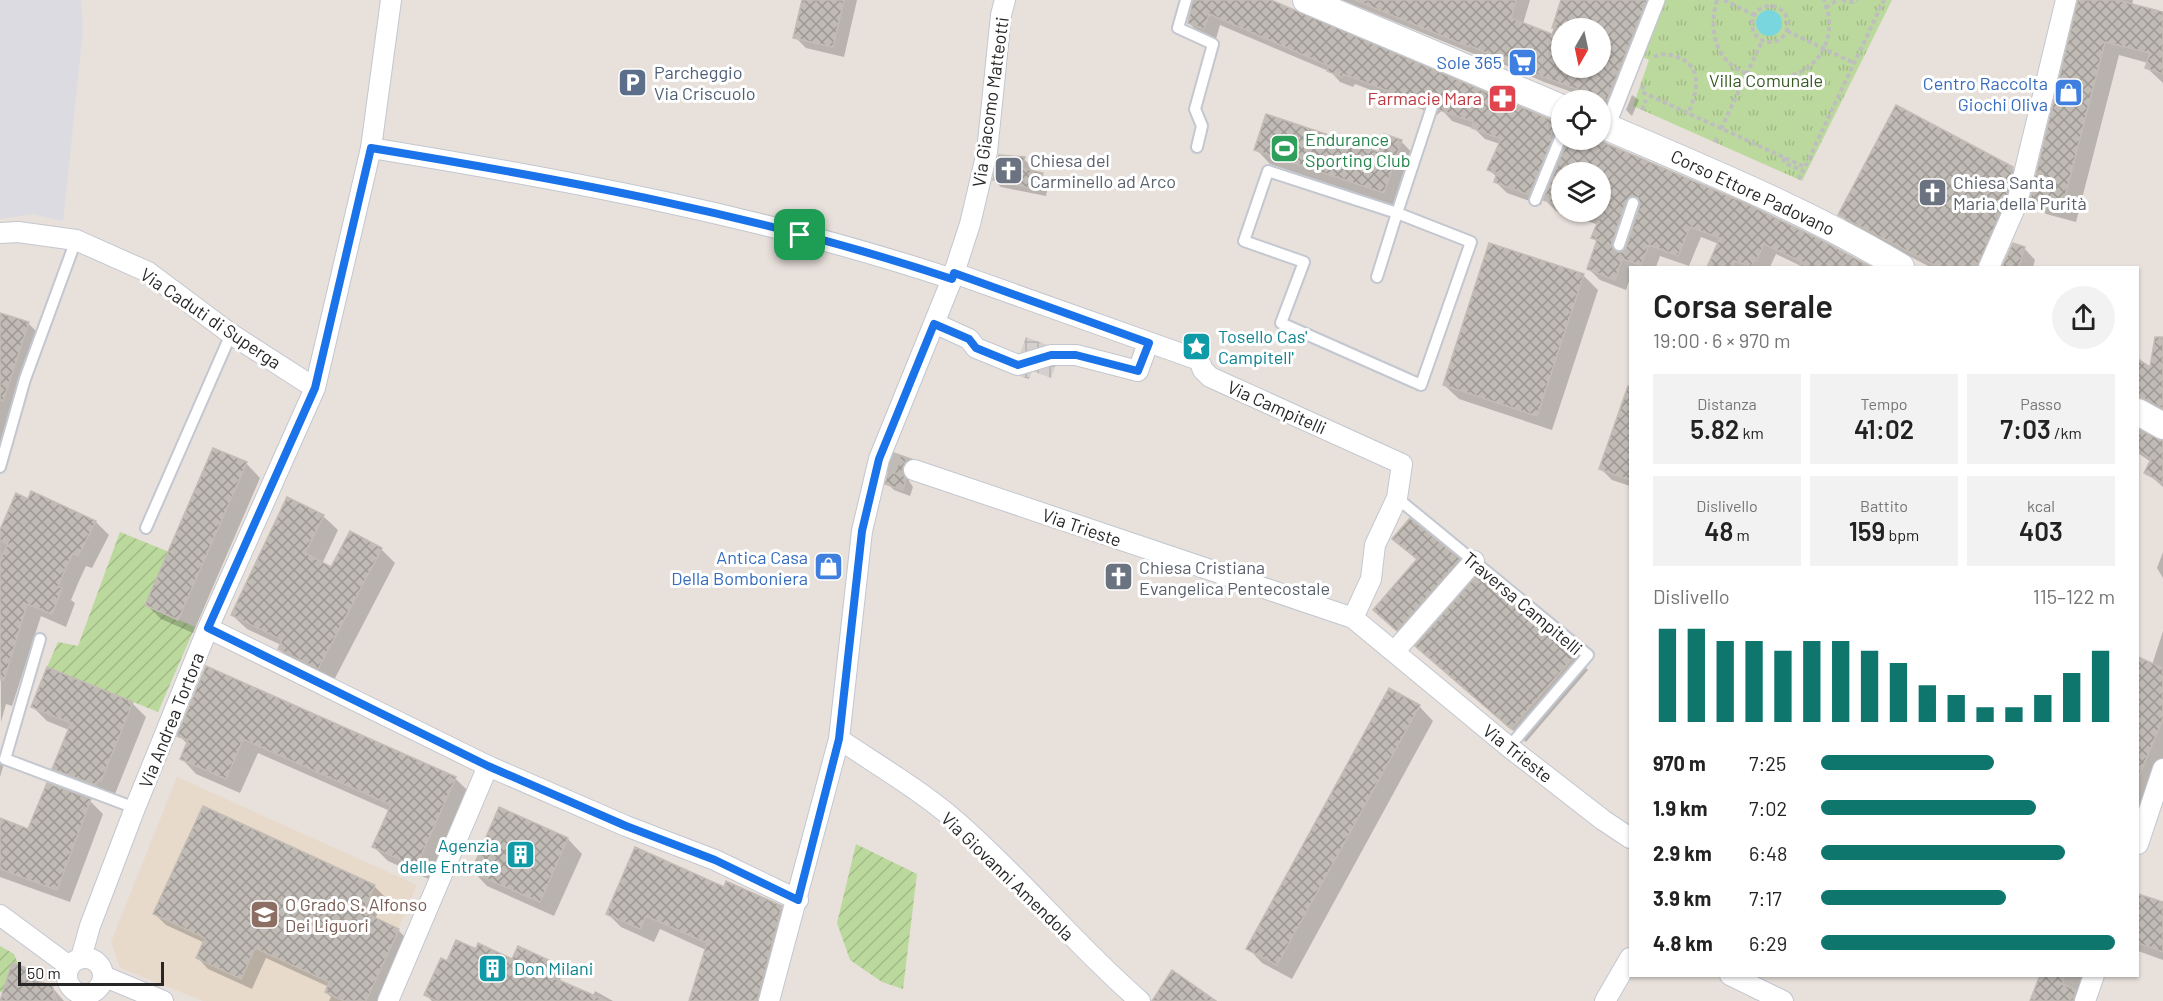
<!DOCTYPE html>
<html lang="it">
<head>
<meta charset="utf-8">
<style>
	:root { --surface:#fff; --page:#f2f2f2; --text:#222; --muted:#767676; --accent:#0f766e }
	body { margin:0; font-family:Barlow,sans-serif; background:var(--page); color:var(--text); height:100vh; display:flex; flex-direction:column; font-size:22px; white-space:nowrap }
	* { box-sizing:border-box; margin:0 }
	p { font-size:20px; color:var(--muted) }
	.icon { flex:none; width:33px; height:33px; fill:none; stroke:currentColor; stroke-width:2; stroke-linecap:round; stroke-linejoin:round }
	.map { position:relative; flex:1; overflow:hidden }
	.sheet { position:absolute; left:1629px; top:266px; width:510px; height:711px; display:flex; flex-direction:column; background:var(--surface); border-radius:0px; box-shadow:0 2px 4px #0004 }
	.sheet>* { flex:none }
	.needle { width:39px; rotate:189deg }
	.buttons { position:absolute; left:1551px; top:18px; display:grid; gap:12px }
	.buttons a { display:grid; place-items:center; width:60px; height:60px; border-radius:50%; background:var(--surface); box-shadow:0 2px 4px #0004; font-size:30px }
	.scale { position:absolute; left:18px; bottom:15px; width:146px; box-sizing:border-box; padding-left:6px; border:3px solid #272727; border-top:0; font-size:16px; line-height:21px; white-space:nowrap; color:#272727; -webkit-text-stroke:4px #fff; paint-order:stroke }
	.pin { position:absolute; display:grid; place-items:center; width:51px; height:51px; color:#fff; margin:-26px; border-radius:12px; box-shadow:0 3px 9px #0006 }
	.round { display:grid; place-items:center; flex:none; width:63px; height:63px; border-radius:32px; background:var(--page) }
	.head { display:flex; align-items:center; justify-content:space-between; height:102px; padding:0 24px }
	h1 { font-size:33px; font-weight:600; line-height:45px }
	.stats { display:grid; grid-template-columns:repeat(3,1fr); gap:9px; height:102px; padding:6px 24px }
	.stats div { display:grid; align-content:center; border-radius:0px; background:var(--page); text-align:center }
	.stats b { font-size:26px; font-weight:600 }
	.stats small { font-size:16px; font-weight:400 }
	.stats p { font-size:16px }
	.chart { height:168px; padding:12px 24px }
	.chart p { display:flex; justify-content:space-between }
	.chart svg { width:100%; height:108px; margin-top:6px; stroke:var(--accent); stroke-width:6 }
	ul { padding:0 24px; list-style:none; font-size:20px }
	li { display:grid; grid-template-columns:96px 72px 1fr; align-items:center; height:45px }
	li i { height:15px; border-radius:8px; background:var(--accent) }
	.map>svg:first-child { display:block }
	.industrial { fill:#dbdbe1 }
	.education { fill:#e8dacb }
	.grass { fill:url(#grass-tufts) }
	.garden { fill:url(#garden-furrows) }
	.plaza { fill:url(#plaza-grid) }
	.water { fill:#79d6df }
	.shadow { fill:#0003; fill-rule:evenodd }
	.building { fill:url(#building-cross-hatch); stroke:#c3bcb5; stroke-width:1.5; fill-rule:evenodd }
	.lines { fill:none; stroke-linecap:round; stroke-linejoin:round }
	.minor-tunnel { stroke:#c1bbb7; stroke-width:20; stroke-dasharray:20 10; stroke-linecap:butt }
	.service-casing { stroke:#c2c7d0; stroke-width:14 }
	.pedestrian-casing { stroke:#c2c7d0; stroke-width:18 }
	.minor-casing { stroke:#c2c7d0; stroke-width:22 }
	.tertiary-casing { stroke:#c2c7d0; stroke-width:28 }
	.path { stroke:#bebebe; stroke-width:4; stroke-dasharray:4.5 3; stroke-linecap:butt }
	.service { stroke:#fff; stroke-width:10 }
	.pedestrian { stroke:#fff; stroke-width:15 }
	.minor { stroke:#fff; stroke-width:20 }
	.tertiary { stroke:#fff; stroke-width:26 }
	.route-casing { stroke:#fff; stroke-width:12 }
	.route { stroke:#1a73e8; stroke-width:8 }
	.labels { text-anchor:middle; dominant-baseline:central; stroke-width:6; stroke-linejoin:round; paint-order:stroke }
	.shop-label { font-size:18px; fill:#366cbe; stroke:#fff; text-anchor:end }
	.service-label { font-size:18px; fill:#4e5e75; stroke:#fff; text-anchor:start }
	.park-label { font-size:18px; fill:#375b21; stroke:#fff }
	.health-label { font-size:18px; fill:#be3a42; stroke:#fff; text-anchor:end }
	.street-label { font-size:18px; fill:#272727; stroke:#fff }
	.leisure-label { font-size:18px; fill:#27864d; stroke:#fff; text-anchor:start }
	.worship-label { font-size:18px; fill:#5b616d; stroke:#fff; text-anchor:start }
	.culture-label { font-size:18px; fill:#0d838f; stroke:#fff; text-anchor:start }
	.education-label { font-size:18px; fill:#785e54; stroke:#fff; text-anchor:start }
</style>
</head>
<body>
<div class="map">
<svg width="2163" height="1001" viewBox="0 0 2163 1001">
	<defs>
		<pattern id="grass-tufts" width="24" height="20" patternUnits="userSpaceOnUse" patternTransform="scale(1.5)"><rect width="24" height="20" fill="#bcd99d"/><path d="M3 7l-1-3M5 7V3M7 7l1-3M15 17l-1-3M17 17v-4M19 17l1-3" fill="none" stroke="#a2ba87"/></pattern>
		<pattern id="garden-furrows" width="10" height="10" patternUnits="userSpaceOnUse" patternTransform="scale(1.5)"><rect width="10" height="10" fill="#bcd99d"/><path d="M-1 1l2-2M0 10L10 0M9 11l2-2" fill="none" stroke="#a2ba87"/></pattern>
		<pattern id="plaza-grid" width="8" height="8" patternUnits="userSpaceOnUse" patternTransform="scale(1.5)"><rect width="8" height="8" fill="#d5d0cd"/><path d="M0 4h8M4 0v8" fill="none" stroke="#b7b3b0"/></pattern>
		<pattern id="building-cross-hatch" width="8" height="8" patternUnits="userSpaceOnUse" patternTransform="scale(1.5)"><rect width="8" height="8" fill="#c1bbb6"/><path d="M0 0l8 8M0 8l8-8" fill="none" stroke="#9d9894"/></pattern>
	</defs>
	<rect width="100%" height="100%" fill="#e8e0db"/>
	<path class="industrial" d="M0,0H81L83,30L63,221L32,214L0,219Z"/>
	<path class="education" d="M177,777L417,885L367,1001H203L120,968L111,942Z"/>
	<path class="grass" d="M1663,0H1892L1802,181L1633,106L1649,60L1641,56Z"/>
	<path class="garden" d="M120,532L169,552L145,605L195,627L158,712L47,667L58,642L78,646Z
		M856,844L917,874L903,989L882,982L850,960L837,923Z
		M0,946L14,954L19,966L12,964L3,993L0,992Z"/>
	<path class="plaza" d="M1026,337L1061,350L1051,378L1032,371L1029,379L1013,374Z"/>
	<path class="water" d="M1756 23a13 13 0 1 1 26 0a13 13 0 1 1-26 0Z"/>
	<path class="shadow" d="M803,0H857L844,57L806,48L795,37Z
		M1194,0H1267L1562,125V140H1598L1784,223L1866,267H1803L1776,254L1770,267H1709L1719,244L1701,237L1689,266L1660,256L1656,267H1630V278L1626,290L1600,280L1589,269L1598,243L1593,238L1599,225L1556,211L1543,198L1541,205L1507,193L1495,181L1497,177L1489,170L1500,144L1485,139L1475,129L1452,121L1442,110L1437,115L1355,84L1353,87L1340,82L1331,72L1220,25L1216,39L1201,34L1189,23ZM1562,172H1600V212H1562Z
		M1342,0H1530L1523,24L1551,36L1563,0H1661L1618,109L1600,103V100H1594L1544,82L1480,54L1479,56ZM1562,28H1600V68H1562Z
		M2079,0H2133L2132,5L2163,14V83L2147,68L2148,63L2119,55L2076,222L2046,214L2032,199Z
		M1632,95L1639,100L1632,116L1626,110Z
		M1401,141L1415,156L1398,207L1270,164L1256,149L1380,153Z
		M1024,159L1031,166L1030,171L1042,174L1049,181L1046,196L1001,187L994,180Z
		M2012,168L2024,180L1993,267H1930L1852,226L1840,215Z
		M2024,248L2035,260L2033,267H2004Z
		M1583,275L1598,290L1552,430L1459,399L1444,385Z
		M0,314L28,323L38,333L0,453Z
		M2163,342V412L2138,415V362L2151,369Z
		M1628,391L1630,392V486L1612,480L1601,469Z
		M2138,429L2155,440L2163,442V487L2146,472L2151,462L2138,453V455Z
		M895,455L910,460L916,466L909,474V481L913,487L910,496L894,490L887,483Z
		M246,463L260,478L193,633L161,619L147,605Z
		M32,493L96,522L109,535L92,568L86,566L79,581L71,600L75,603L66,627L41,616L12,706L6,704L1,722L0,533L29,501Z
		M323,516L338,530L322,564L332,569L381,549L395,563L333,682L294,663L279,649L281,645L247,629L232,615Z
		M1405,549L1459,560L1469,571L1408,641L1375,610L1418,560Z
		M2163,552V578L2157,568Z
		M2163,631V763L2138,847V659L2152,665Z
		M1417,646L1574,656L1588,670L1526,742Z
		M206,668L455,778L470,793L431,880L388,861L374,847L390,811L258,753L240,793L196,774L182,759L188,745L179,735Z
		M132,703L146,717L115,794L112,793L110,799L68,783L54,768L69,730L47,721L32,706Z
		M1419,706L1433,721L1292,979L1262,963L1248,948Z
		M0,751L6,757L0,777Z
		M90,801L103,814L70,902L0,877V820L29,831Z
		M204,808L375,887L385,897L375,919L398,930L409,941L381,1001H329L331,997L326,992L329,987L266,958L252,989L208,969L198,958L205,943L166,925L155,914Z
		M500,809L568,839L582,854L554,916L487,886L473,871Z
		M725,889L781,907L795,921L774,1001H690L706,950L660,929L654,942L621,927L607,913Z
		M2138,895L2163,904V960L2138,951Z
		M476,951L513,961L552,963L563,974L559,982L593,996L595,991L613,1001H432L426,995L448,963Z
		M26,969L37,980L36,983L51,986L64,1001H2Z
		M2035,975H2084L2077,992L2085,1001H2031L2041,977Z"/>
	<path class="building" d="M802,0H844L833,47L793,38Z
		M1193,0H1271L1556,122L1549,140H1552L1529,195L1494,182L1497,173L1487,170L1501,139L1472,128L1474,122L1439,110V105L1435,100H1430L1425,105L1343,74L1342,77L1327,71L1329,66L1209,14L1204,29L1188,23Z
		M1355,0H1516L1511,18L1562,38V68H1600V28H1552L1561,0H1647L1607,100L1524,70L1469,45V47Z
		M2078,0H2117L2163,12V74L2145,68L2150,53L2105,42L2062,208L2030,200Z
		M1896,105L2013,167L2006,199L1977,267H1938L1838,215Z
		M1266,114L1379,152L1384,134L1402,140L1384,193L1254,150Z
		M1568,140H1598L1747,204L1821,240L1871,267H1800L1802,262L1764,244L1756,261L1754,260L1751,267L1735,261L1732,267H1707L1720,238L1690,227L1678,256L1649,245L1641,265L1622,259L1615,280L1587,269L1597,240L1591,238L1600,216V172H1562V206L1543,200ZM1631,196L1638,198L1640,205L1626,248L1621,252H1617L1613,249L1612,243L1626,201Z
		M999,155L1025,157L1022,168L1043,173L1039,190L993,180Z
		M1489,243L1584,274L1537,416L1443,385Z
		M2013,243L2025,247L2019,267H2002Z
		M0,313L29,322L3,401L0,400Z
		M2155,337H2163V409L2145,399L2138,397V359L2150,367Z
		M1628,386L1630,387V480L1599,469Z
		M2138,429L2163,441V483L2144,473L2151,459L2138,450Z
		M213,448L247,462L178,620L145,605Z
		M894,453L911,459L906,461L903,467L902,473L906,479L903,490L885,484Z
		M31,491L96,521L78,556L73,553L66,567L58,587L62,588L52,614L27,604L4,680H0V560L8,544L0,541V530L16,493L28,499Z
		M287,497L324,515L305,553L331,567L350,531L382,548L318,669L278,649L282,640L231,615Z
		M1410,518L1460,559L1397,631L1373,610L1417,559L1392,539Z
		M1478,574L1575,655L1511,729L1415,646Z
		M2138,657L2163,668V719L2138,778Z
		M206,666L456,777L416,867L372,847L391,805L243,739L226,779L180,759L188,740L177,736Z
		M47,667L133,702L101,781L98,780L96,785L52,769L71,723L31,707Z
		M1389,688L1420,705L1277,965L1246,949Z
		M47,783L91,799L57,890L0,869V818L28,829Z
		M203,806L375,885L363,912L399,929L366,1001H344L325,992L329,982L255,948L241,979L196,958L205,938L153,914Z
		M499,807L568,838L540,902L471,872Z
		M635,847L724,887L726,881L782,906L757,1001H689L707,943L646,916L640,929L606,914Z
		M2138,894L2163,902V952L2138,943Z
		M456,940L476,949L478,943L512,959L518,946L553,962L547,975L607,1001H437L424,995L441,958L447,961Z
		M12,963L27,968L24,978L52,985L57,1001H0Z
		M1172,970L1216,1001H1152Z
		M2040,975H2065L2062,984L2076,990L2073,1001H2030Z"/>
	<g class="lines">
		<path class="minor-tunnel" d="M879,459L914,470"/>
		<defs>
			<path id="service" d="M1186,0L1178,28L1213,44L1195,109L1202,126L1197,147
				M1535,200L1562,134
				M1619,245L1633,203
				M1377,277L1397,213L1471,242L1421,385L1281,323L1304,262L1244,241L1268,171L1397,213L1432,107
				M0,467L25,379L76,240
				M1397,498L1588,655L1509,747
				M146,528L231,334
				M40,639L5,759L135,808"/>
			<path id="pedestrian" d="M1607,127L1657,0"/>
			<path id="minor" d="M371,148C567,180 763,216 952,279
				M0,233L18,232L76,240L148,272L231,334L315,388
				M1989,267L2017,203L2066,0
				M954,273L1199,360L1203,370L1210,377L1402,464L1397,498L1375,545L1371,579L1353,618
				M934,323L969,339L976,348L1018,365L1051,355H1076L1138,371L1148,343
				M914,470L1353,618L1509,747L1603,820L1630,838
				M208,628L488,766L626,826L715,860L798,900
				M1394,652L1474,561
				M839,739C879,766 920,790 956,821C1021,877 1075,945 1140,1001
				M2138,844L2163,769
				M0,915L69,966
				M67 976a18 18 0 1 1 36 0a18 18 0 1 1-36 0Z
				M81,958L90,926L135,808L208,628L315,388L371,148L391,0
				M1730,975L1783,1001
				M103,976L163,1001
				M388,1001L488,766
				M769,1001L839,739L862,531L879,459L952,279L970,224L987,152L1001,15L1005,0
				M1605,1001L1630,958
				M2085,1001L2094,975"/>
			<path id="tertiary" d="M1306,0L1562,108
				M1600,124C1702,168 1806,210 1901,267
				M2138,412L2163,426"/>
		</defs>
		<use href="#service" class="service-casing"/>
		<use href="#pedestrian" class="pedestrian-casing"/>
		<use href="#minor" class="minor-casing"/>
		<use href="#tertiary" class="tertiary-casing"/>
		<path class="path" d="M1717,0C1689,98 1835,105 1829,18C1828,12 1826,6 1824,0
			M1724,0L1754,15
			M1842,0L1852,2L1858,0
			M1752 24a18 18 0 1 1 36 0a18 18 0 1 1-36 0Z
			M1826,8L1837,0
			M1787,31L1854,63
			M1654,57C1661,53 1669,54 1677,57C1704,66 1697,93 1688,114
			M1643,85L1642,92L1805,167L1884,0
			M1642,110L1646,100
			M1721,129L1762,41
			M1715,142L1718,136
			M1783,158L1785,163L1803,171L1798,180"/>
		<use href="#service" class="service"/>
		<use href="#pedestrian" class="pedestrian"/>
		<use href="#minor" class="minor"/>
		<use href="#tertiary" class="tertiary"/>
	</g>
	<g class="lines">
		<defs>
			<path id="route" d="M371,148C567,180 763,216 952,279L954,273L1149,343L1138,371L1076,355H1051L1018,365L976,348L969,339L934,324L879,459L862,531L839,739L798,900L715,860L626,826L488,766L208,628L315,388Z"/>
		</defs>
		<use href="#route" class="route-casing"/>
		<use href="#route" class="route"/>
	</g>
	<defs>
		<symbol id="supermarket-square" viewBox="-11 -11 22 22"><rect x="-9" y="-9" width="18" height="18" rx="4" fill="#3f7fe0" stroke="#fff"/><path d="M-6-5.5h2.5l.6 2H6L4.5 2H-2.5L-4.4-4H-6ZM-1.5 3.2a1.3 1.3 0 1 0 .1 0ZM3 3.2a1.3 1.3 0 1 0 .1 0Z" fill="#fff"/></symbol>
		<symbol id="parking-square" viewBox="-11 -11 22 22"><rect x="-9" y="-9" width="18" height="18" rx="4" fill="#5c6f8a" stroke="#fff"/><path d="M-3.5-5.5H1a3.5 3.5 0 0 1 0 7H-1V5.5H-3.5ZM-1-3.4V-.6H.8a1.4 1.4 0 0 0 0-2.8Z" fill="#fff"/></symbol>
		<symbol id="shop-square" viewBox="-11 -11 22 22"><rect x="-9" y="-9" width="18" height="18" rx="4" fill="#3f7fe0" stroke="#fff"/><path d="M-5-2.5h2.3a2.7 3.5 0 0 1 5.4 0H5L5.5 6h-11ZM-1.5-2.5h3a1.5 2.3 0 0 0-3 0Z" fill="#fff"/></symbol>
		<symbol id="pharmacy-square" viewBox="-11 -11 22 22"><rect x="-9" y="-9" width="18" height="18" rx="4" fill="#e0444e" stroke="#fff"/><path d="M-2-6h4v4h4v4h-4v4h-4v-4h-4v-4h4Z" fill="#fff"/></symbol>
		<symbol id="stadium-square" viewBox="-11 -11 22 22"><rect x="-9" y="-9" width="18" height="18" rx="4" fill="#2e9e5b" stroke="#fff"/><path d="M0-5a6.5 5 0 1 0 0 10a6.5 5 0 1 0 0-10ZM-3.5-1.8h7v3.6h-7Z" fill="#fff"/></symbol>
		<symbol id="church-square" viewBox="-11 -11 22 22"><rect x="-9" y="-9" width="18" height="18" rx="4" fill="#6b7280" stroke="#fff"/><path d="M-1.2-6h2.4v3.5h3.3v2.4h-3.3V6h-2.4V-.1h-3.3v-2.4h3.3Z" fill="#fff"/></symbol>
		<symbol id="sight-square" viewBox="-11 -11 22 22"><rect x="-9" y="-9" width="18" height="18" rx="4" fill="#0f9aa8" stroke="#fff"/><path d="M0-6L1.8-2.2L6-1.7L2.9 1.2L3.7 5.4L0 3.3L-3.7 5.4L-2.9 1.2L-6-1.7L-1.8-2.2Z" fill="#fff"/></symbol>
		<symbol id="building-square" viewBox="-11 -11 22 22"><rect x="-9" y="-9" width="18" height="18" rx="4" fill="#0f9aa8" stroke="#fff"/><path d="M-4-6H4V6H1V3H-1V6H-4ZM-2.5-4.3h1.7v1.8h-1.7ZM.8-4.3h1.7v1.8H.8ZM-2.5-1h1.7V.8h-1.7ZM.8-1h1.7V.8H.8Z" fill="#fff"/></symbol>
		<symbol id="school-square" viewBox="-11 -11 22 22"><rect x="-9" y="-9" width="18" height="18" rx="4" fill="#8d6e63" stroke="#fff"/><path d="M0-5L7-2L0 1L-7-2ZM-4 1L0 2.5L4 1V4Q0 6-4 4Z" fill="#fff"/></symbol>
	</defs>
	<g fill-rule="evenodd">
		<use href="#supermarket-square" x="1506" y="46" width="33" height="33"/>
		<use href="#parking-square" x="616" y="66" width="33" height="33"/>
		<use href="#shop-square" x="2052" y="76" width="33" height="33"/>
		<use href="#pharmacy-square" x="1486" y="82" width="33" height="33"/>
		<use href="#stadium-square" x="1268" y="132" width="33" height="33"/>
		<use href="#church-square" x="992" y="154" width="33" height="33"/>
		<use href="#church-square" x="1916" y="176" width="33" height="33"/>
		<use href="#sight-square" x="1180" y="330" width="33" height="33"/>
		<use href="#shop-square" x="812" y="550" width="33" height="33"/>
		<use href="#church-square" x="1102" y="560" width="33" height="33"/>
		<use href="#building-square" x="504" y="838" width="33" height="33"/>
		<use href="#school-square" x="248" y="898" width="33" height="33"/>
		<use href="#building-square" x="476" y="952" width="33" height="33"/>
	</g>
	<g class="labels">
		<g class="shop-label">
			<text x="1502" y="62">Sole 365</text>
			<text x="2048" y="83">Centro Raccolta<tspan x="2048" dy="21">Giochi Oliva</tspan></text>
			<text x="808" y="557">Antica Casa<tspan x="808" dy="21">Della Bomboniera</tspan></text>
		</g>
		<g class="service-label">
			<text x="654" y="72">Parcheggio<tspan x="654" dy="21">Via Criscuolo</tspan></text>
		</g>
		<g class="park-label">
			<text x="1766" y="80">Villa Comunale</text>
		</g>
		<g class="health-label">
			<text x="1482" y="98">Farmacie Mara</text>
		</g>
		<g class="street-label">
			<text transform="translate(990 102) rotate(-82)">Via Giacomo Matteotti</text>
			<text transform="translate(1753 192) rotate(25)">Corso Ettore Padovano</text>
			<text transform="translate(211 318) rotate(34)">Via Caduti di Superga</text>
			<text transform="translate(1277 407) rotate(24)">Via Campitelli</text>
			<text transform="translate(1082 527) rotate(19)">Via Trieste</text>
			<text transform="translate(1523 603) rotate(40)">Traversa Campitelli</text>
			<text transform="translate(171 720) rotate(-68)">Via Andrea Tortora</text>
			<text transform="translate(1518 753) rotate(38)">Via Trieste</text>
			<text transform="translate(1008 876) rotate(44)">Via Giovanni Amendola</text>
		</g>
		<g class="leisure-label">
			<text x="1305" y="139">Endurance<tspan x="1305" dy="21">Sporting Club</tspan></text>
		</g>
		<g class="worship-label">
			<text x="1030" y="160">Chiesa del<tspan x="1030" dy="21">Carminello ad Arco</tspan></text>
			<text x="1953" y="182">Chiesa Santa<tspan x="1953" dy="21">Maria della Purità</tspan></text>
			<text x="1139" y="567">Chiesa Cristiana<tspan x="1139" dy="21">Evangelica Pentecostale</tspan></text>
		</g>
		<g class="culture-label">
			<text x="1218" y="336">Tosello Cas'<tspan x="1218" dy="21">Campitell'</tspan></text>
			<text x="499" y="845" text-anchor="end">Agenzia<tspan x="499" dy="21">delle Entrate</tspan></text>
			<text x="514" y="968">Don Milani</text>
		</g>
		<g class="education-label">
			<text x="285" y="904">O Grado S. Alfonso<tspan x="285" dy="21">Dei Liguori</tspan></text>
		</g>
	</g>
</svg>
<div class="buttons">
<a><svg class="needle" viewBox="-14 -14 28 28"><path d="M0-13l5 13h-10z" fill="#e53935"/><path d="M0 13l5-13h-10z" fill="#767676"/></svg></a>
<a><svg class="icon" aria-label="locate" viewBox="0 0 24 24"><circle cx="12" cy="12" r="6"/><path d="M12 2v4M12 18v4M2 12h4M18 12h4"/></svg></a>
<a><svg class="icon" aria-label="layers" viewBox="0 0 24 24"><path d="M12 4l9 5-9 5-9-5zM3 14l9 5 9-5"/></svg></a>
</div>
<div class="scale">50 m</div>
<div class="pin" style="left:800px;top:235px;background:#1e9e55"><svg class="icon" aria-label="arrive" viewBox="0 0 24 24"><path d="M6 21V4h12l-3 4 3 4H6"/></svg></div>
<section class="sheet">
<div class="head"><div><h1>Corsa serale</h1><p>19:00 · 6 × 970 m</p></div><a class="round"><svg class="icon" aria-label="share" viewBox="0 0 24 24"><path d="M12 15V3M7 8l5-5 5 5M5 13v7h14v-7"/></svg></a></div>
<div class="stats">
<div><p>Distanza</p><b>5.82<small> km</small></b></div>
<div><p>Tempo</p><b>41:02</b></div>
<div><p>Passo</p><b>7:03<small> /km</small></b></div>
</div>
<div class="stats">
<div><p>Dislivello</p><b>48<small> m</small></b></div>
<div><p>Battito</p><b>159<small> bpm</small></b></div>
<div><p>kcal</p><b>403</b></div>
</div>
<div class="chart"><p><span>Dislivello</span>115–122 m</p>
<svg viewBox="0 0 160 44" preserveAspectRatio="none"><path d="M5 44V6M15 44V6M25 44V11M35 44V11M45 44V15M55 44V11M65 44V11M75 44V15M85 44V20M95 44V29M105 44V33M115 44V38M125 44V38M135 44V33M145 44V24M155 44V15"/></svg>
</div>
<ul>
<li><b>970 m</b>7:25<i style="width:59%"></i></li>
<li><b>1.9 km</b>7:02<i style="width:73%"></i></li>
<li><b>2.9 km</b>6:48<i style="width:83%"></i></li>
<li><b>3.9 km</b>7:17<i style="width:63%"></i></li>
<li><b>4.8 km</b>6:29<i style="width:100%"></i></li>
</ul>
</section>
</div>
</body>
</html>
